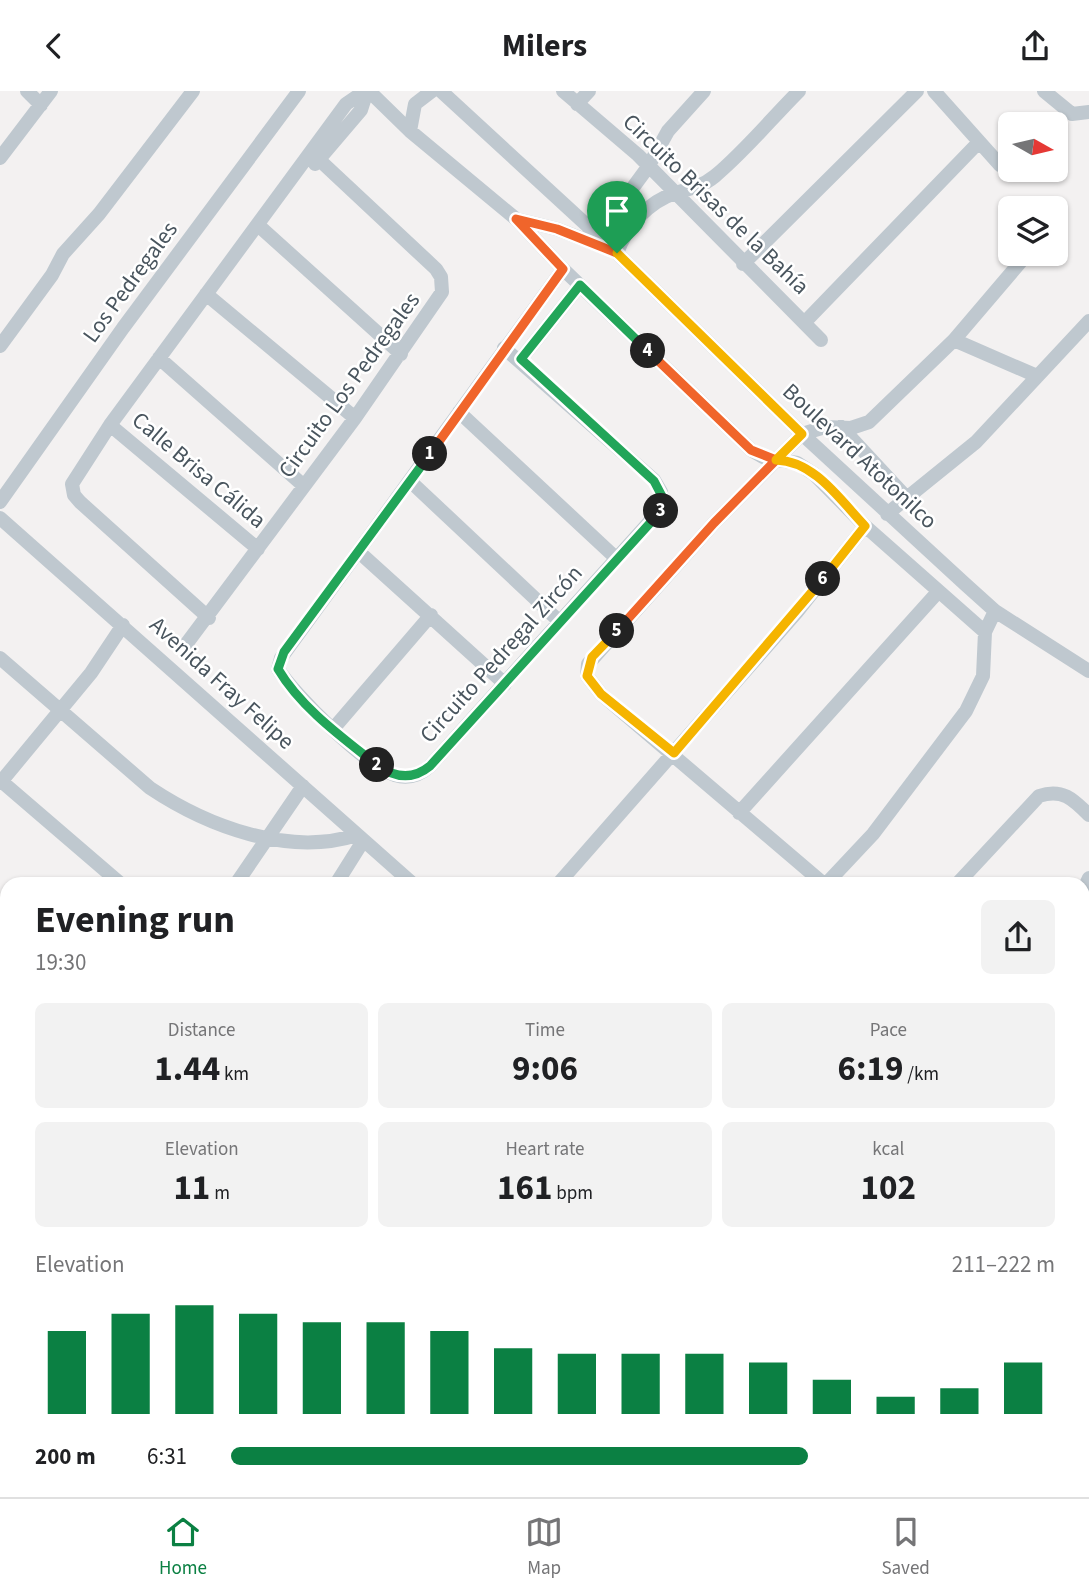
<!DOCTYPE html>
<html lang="en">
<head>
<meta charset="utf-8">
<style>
	:root { --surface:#fff; --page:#f2f2f2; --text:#202124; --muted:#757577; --line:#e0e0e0; --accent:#0b8043 }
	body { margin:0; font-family:"Source Sans 3",sans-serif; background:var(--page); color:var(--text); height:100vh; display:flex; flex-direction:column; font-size:26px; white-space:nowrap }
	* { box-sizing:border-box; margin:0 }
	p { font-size:23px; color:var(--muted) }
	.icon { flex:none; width:38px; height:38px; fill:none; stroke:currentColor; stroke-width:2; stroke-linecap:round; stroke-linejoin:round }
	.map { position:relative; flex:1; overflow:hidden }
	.panel { position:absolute; left:0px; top:786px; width:1090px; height:621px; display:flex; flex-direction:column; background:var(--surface); border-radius:21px 21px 0 0; box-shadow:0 2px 5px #0004 }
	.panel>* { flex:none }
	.needle { width:46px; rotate:98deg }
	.controls { position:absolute; left:998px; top:21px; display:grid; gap:14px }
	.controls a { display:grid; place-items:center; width:70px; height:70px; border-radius:10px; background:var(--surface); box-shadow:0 2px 5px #0004; font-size:35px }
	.pin { position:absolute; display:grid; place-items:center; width:60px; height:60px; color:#fff; margin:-72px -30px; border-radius:50% 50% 50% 0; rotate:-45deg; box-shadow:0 0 7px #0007 }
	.pin .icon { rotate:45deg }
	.km { position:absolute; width:35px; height:35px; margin:-18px; border-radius:50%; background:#222; color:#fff; font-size:19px; line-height:35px; text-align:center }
	.round { display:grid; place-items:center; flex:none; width:74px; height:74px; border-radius:10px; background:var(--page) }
	.headline { display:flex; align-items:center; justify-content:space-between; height:119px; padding:0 35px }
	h1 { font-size:38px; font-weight:700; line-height:52px }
	.figures { display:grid; grid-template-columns:repeat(3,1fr); gap:10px; height:119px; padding:7px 35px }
	.figures div { display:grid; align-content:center; border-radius:10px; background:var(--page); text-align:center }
	.figures b { font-size:35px; font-weight:700 }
	.figures small { font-size:19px; font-weight:400 }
	.figures p { font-size:19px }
	.chart { height:196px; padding:14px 35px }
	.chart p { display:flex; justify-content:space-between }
	.chart svg { width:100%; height:126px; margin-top:7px; stroke:var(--accent); stroke-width:6 }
	ul { padding:0 35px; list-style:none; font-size:23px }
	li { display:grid; grid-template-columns:112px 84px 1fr; align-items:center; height:52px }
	li i { height:18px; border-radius:9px; background:var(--accent) }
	header { display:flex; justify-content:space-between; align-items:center; height:91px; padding:0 35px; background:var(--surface); font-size:32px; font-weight:700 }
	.tabs { display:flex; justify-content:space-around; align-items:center; height:98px; border-top:2px solid var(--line); background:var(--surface); font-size:19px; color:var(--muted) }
	.tabs a { display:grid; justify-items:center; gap:4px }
	.tabs .current { color:var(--accent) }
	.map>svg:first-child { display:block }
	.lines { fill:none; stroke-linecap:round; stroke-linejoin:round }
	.stream { stroke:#8fdbea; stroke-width:4.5 }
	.service { stroke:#bfc8cf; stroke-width:7 }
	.minor { stroke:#bfc8cf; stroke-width:14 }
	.secondary { stroke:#bfcad4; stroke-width:19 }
	.split-1-casing { stroke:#fff; stroke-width:14 }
	.split-2-casing { stroke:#fff; stroke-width:14 }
	.split-3-casing { stroke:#fff; stroke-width:14 }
	.split-4-casing { stroke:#fff; stroke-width:14 }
	.split-5-casing { stroke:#fff; stroke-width:14 }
	.split-6-casing { stroke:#fff; stroke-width:14 }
	.split-7-casing { stroke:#fff; stroke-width:14 }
	.split-1 { stroke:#f0652b; stroke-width:9 }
	.split-2 { stroke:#22a559; stroke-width:9 }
	.split-3 { stroke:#22a559; stroke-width:9 }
	.split-4 { stroke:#22a559; stroke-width:9 }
	.split-5 { stroke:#f0652b; stroke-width:9 }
	.split-6 { stroke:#f5b400; stroke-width:9 }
	.split-7 { stroke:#f5b400; stroke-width:9 }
	.labels { text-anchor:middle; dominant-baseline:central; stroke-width:5; stroke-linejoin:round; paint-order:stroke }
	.street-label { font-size:23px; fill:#49555e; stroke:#fff }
</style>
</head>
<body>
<header><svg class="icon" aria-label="back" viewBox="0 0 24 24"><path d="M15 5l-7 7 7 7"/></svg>Milers<svg class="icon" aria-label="share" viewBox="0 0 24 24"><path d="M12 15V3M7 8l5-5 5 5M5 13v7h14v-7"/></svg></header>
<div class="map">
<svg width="1089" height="1406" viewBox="0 0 1089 1406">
	<rect width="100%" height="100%" fill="#f3f1f1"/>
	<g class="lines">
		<path class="stream" d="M980,1406L982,1400"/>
		<path class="service" d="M1083,930L1089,913"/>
		<path class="minor" d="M27,0L41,14
			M369,0L410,40L516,128L557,138L606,157
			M441,0L617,162L802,343L965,493L995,520L1089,580
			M563,0L638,64L821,249
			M934,0L1000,74
			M1044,0L1072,23L1089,21
			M577,13L589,0
			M410,40L415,13L432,0
			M0,67L51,0
			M315,73L361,19L367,0
			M516,128L563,178L751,359L763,366L797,372L814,383L865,435L985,541
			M259,135L401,263
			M591,139L623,110L648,76L668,40L704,0
			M617,162C627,135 648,111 675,102C690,98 703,95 715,85C745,60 771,28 799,0
			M743,173L917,0
			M206,203L355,327
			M804,232L979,51
			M954,249L1037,285
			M0,255L52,184L63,163L99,123L193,0
			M504,257L654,389L661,401L663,416L430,675C420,684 408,688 395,684C366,675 294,604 278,578L281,567L563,178
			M159,267L304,395
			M521,268L580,194
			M459,321L617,468
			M110,334L258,458
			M841,336L906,406
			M411,391L559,530
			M0,411L123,237L299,0
			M887,423L976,351L1089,230
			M0,427L413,793
			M359,461L505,593
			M209,527L80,411L74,404L72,393L110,334L346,13L365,0
			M187,552L355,327L442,201L441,186L436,178L313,63
			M0,567L150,697C207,735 288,766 357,744
			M333,638L431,524
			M0,689L121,793
			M0,692L91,582L123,534
			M739,722L937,502
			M236,793L303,695
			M336,793L363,750
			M558,793L797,521L865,435
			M824,793L601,603L587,585L588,573L714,432L802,343L825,336L851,337L869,331L954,249L1023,168
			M826,793L873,743L966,620L983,585L985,541L995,520
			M957,793L1039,705C1062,697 1073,708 1089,724
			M1083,800L1089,787
			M0,818L7,823
			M1083,908L1089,911
			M0,944L7,950
			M1083,1045L1089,1048
			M0,1053L7,1063
			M1083,1083L1089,1069
			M0,1149L7,1138
			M0,1232H7
			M1083,1261H1089
			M0,1357L7,1364
			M49,1400L55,1406
			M139,1400L147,1406
			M213,1400L219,1406
			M75,1406L80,1400
			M89,1406L94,1400
			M497,1406L501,1400
			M608,1406L610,1400
			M661,1406L681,1400
			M805,1406L806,1400"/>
		<path class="secondary" d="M1083,958L1089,944
			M1083,1005L1089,992
			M913,1406L915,1400
			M938,1406L939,1400"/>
	</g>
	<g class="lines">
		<defs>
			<path id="split-1" d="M430,363L563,178L516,128L557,138L617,162"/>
			<path id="split-2" d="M377,674C343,647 301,617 278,578L284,561L430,363"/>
			<path id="split-3" d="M377,674C395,687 413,689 430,675L661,420"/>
			<path id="split-4" d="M648,260L580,194L521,268L654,390L664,409L661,420"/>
			<path id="split-5" d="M617,540L714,432L776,369L751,359L648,260"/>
			<path id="split-6" d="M617,540L592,566L587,585L601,603L674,662L823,488"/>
			<path id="split-7" d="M617,162L802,343L776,369C815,370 840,409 865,435L823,488"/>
		</defs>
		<use href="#split-1" class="split-1-casing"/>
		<use href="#split-2" class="split-2-casing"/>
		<use href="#split-3" class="split-3-casing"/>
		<use href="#split-4" class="split-4-casing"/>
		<use href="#split-5" class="split-5-casing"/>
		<use href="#split-6" class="split-6-casing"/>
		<use href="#split-7" class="split-7-casing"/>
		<use href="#split-1" class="split-1"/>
		<use href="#split-2" class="split-2"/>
		<use href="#split-3" class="split-3"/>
		<use href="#split-4" class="split-4"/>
		<use href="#split-5" class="split-5"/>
		<use href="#split-6" class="split-6"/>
		<use href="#split-7" class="split-7"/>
	</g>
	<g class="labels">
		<g class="street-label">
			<text transform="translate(716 113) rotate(44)">Circuito Brisas de la Bahía</text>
			<text transform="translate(130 191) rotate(-54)">Los Pedregales</text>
			<text transform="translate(349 294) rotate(-54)">Circuito Los Pedregales</text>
			<text transform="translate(860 365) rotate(43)">Boulevard Atotonilco</text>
			<text transform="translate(199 379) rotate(40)">Calle Brisa Cálida</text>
			<text transform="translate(501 563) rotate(-48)">Circuito Pedregal Zircón</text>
			<text transform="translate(222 592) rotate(42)">Avenida Fray Felipe</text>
		</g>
	</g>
</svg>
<div class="controls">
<a><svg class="needle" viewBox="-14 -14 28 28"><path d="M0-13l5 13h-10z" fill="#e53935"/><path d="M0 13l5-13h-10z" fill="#757577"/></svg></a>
<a><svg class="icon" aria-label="layers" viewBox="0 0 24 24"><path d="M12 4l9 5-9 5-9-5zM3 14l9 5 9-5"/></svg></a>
</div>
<div class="pin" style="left:617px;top:162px;background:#1e9e55"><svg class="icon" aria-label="arrive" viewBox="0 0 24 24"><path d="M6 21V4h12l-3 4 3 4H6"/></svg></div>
<b class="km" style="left:430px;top:363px">1</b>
<b class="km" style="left:377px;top:674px">2</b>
<b class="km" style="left:661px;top:420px">3</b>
<b class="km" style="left:648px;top:260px">4</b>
<b class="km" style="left:617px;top:540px">5</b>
<b class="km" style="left:823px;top:488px">6</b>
<section class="panel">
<div class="headline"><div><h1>Evening run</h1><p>19:30</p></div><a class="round"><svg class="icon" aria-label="share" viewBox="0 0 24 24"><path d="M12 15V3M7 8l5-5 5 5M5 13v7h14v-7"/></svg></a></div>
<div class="figures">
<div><p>Distance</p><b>1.44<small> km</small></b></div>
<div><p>Time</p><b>9:06</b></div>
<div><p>Pace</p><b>6:19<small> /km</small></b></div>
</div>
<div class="figures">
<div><p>Elevation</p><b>11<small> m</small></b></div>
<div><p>Heart rate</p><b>161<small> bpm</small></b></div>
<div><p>kcal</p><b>102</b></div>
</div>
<div class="chart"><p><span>Elevation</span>211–222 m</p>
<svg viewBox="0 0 160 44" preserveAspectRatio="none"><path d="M5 44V15M15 44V9M25 44V6M35 44V9M45 44V12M55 44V12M65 44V15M75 44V21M85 44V23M95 44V23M105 44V23M115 44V26M125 44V32M135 44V38M145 44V35M155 44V26"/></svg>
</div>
<ul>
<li><b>200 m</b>6:31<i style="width:70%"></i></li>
</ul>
</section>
</div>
<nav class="tabs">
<a class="current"><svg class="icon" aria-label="home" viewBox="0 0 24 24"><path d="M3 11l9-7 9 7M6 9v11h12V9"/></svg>Home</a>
<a><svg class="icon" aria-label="map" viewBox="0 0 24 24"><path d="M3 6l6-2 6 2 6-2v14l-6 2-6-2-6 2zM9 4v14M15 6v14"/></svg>Map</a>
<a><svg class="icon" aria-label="saved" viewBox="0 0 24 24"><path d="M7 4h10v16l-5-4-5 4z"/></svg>Saved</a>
</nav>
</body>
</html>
